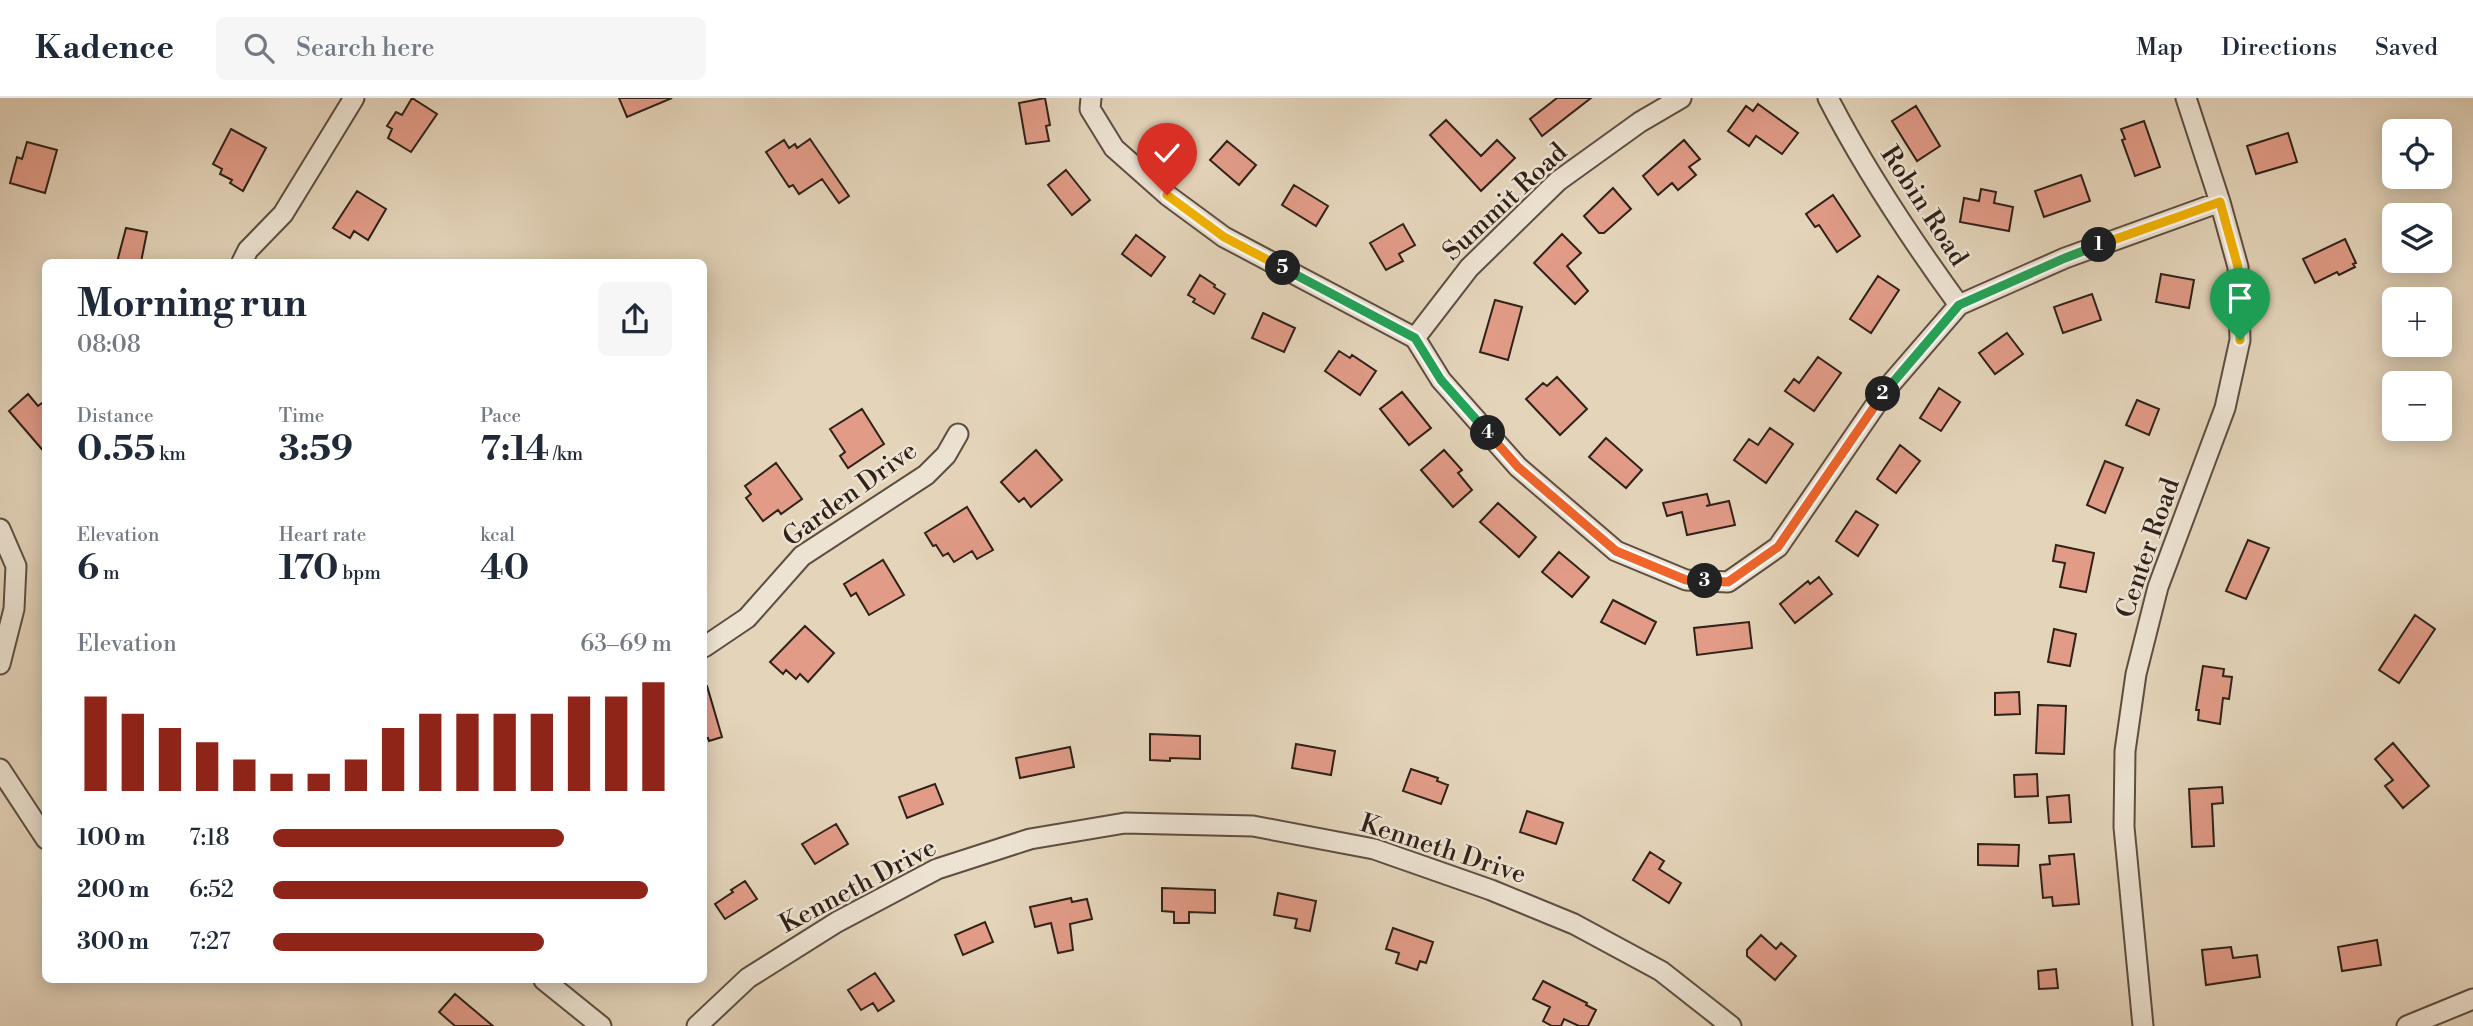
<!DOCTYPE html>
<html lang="en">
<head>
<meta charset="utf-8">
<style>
	:root { --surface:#fff; --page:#f6f6f7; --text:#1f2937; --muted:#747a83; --line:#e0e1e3; --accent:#8f2418 }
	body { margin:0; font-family:"Libre Bodoni",serif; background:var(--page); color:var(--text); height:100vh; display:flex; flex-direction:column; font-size:26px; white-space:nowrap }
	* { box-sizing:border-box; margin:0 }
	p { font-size:23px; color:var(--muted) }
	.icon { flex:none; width:38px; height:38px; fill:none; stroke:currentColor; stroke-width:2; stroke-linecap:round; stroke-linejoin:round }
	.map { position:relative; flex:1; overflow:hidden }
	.drawer { position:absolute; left:42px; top:161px; width:665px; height:724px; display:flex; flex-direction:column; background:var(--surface); border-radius:10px; box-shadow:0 4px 18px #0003 }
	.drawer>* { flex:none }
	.buttons { position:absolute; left:2382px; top:21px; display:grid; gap:14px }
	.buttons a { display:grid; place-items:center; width:70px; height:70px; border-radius:10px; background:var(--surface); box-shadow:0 4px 18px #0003; font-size:35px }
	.pin { position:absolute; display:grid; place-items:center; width:60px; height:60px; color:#fff; margin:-72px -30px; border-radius:50% 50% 50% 0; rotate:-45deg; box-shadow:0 0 7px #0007 }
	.pin .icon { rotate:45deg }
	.km { position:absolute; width:35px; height:35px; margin:-18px; border-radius:50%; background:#222; color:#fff; font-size:19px; line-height:35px; text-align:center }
	.round { display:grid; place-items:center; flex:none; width:74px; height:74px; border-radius:10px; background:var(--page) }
	.summary { display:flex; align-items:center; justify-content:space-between; height:119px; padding:0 35px }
	h1 { font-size:38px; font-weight:700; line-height:52px }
	.metrics { display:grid; grid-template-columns:repeat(3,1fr); gap:10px; height:119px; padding:7px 35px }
	.metrics div { display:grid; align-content:center }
	.metrics b { font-size:35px; font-weight:700 }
	.metrics small { font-size:19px; font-weight:400 }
	.metrics p { font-size:19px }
	.chart { height:196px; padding:14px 35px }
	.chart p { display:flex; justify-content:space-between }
	.chart svg { width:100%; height:126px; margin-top:7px; stroke:var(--accent); stroke-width:6 }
	ul { padding:0 35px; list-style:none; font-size:23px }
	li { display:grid; grid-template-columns:112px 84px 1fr; align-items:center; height:52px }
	li i { height:18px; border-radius:9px; background:var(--accent) }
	header { display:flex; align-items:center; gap:42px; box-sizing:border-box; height:98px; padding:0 35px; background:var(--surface); border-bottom:2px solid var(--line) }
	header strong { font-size:33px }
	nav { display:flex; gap:38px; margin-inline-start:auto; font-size:24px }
	.search { width:490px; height:63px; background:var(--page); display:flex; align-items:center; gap:18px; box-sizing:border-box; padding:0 24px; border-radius:10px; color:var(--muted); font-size:26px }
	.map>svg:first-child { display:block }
	.building { fill:#e19b87; stroke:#302119; stroke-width:2 }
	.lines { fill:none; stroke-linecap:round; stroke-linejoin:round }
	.minor-casing { stroke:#5d4e41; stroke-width:23 }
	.minor { stroke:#ede3d2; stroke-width:19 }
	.split-1-casing { stroke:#fff; stroke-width:14 }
	.split-2-casing { stroke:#fff; stroke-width:14 }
	.split-3-casing { stroke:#fff; stroke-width:14 }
	.split-4-casing { stroke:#fff; stroke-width:14 }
	.split-5-casing { stroke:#fff; stroke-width:14 }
	.split-6-casing { stroke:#fff; stroke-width:14 }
	.split-1 { stroke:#f5b400; stroke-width:9 }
	.split-2 { stroke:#22a559; stroke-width:9 }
	.split-3 { stroke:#f0652b; stroke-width:9 }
	.split-4 { stroke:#f0652b; stroke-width:9 }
	.split-5 { stroke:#22a559; stroke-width:9 }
	.split-6 { stroke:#f5b400; stroke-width:9 }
	.labels { text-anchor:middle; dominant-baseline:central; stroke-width:5; stroke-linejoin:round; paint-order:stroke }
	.street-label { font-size:26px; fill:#302119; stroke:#ede3d2 }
</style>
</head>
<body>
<header>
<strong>Kadence</strong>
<div class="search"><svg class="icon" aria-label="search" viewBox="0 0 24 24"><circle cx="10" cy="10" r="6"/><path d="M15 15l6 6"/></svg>Search here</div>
<nav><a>Map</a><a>Directions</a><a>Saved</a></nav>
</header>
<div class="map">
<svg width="2473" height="928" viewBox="0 0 2473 928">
	<rect width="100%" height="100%" fill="#e4d4ba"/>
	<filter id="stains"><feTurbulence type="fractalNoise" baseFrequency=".00286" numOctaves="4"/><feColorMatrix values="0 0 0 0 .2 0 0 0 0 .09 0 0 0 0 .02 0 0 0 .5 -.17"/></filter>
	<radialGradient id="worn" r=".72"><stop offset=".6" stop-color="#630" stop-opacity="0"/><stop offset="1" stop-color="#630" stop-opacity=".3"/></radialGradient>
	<path class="building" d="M412,0L437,16L411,54L388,40L392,31L387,28L396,14L402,17Z
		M619,0H672L627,19Z
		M1045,0L1050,27L1046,28L1049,43L1026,46L1019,5Z
		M1557,0H1591L1542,38L1530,21Z
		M1758,6L1798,35L1782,56L1756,38L1749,48L1728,33L1746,8L1753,13Z
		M1916,8L1940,48L1917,63L1892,23Z
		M1446,22L1481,58L1497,42L1515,60L1481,93L1430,37Z
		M2144,23L2160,69L2135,78L2122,42L2125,41L2121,31Z
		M231,31L266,50L243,93L230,85L232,82L220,76L222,71L213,66Z
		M2288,35L2297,64L2256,76L2247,48Z
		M810,41L849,98L839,105L822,81L799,96L793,87L789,89L766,54L784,42L789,50L795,46L797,50Z
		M1684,42L1700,61L1689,69L1696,77L1678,92L1672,85L1658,97L1643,78Z
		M1227,43L1256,67L1239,87L1210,62Z
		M27,44L57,52L45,95L10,85L17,59L22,61Z
		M1066,72L1090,102L1072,117L1048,87Z
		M2081,77L2090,103L2044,119L2035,93Z
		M1294,87L1328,108L1316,128L1282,107Z
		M1613,90L1631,111L1604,135H1599L1584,118Z
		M1981,91L1996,94L1994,105L2013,109L2009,133L1960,124L1964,100L1979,103Z
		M357,93L386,111L368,142L354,133L350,140L333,130Z
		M1833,97L1860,138L1837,154L1819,127L1815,129L1806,116Z
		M1403,126L1415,147L1399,156L1403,163L1386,172L1370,145Z
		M126,130L147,134L141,164H117Z
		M1562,136L1581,155L1567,168L1588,193L1575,206L1534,165Z
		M1136,137L1165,159L1151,178L1122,156Z
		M2345,141L2356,165L2353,166L2355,169L2339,177L2337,174L2315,185L2303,161Z
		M2161,176L2194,182L2189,210L2156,204Z
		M1200,177L1215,187L1214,189L1225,196L1214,216L1193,204L1195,201L1188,197Z
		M1878,178L1899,192L1871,235L1850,221Z
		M2092,196L2101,222L2063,235L2054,209Z
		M1495,202L1522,209L1508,262L1480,254Z
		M1263,215L1295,230L1284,254L1252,240Z
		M2007,235L2023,256L1995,276L1979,255Z
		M1339,253L1350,260L1352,257L1376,273L1360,297L1325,273Z
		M1818,259L1841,275L1814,313L1785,293L1794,281L1799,285Z
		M1557,279L1587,311L1560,337L1526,301L1543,285L1547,288Z
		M1939,290L1960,304L1941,333L1920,320Z
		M1402,294L1431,330L1409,347L1380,311Z
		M28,296L38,308L46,302V356L9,313Z
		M2137,302L2159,311L2149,337L2126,327Z
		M862,311L884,346L848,370L840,358L845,354L830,331Z
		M1770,330L1793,346L1766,385L1734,362L1749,341L1758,347Z
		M1606,340L1642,372L1626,390L1589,359Z
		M1900,347L1920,363L1896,395L1877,381Z
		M1036,352L1062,382L1031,409L1024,400L1019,404L1001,384Z
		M1444,352L1462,372L1458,375L1472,392L1453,409L1421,372Z
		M2105,363L2123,370L2105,415L2087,407Z
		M776,365L802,401L781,416L778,412L763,423L746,400L751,396L745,388Z
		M1707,396L1710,407L1706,408L1729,403L1735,427L1687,437L1682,414L1667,418L1663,405Z
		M1498,405L1536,439L1519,459L1480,424Z
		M967,409L993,452L977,461L972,453L954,464L948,455L943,458L936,447L933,448L925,435Z
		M1856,413L1878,427L1858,458L1836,443Z
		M2248,442L2269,450L2246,501L2226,493Z
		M2056,447L2094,455L2086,494L2060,489L2065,465L2053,463Z
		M1559,454L1589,479L1572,499L1542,474Z
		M883,462L904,497L869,517L856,495L851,498L844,486Z
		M1819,479L1832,496L1795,525L1780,506L1808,483L1810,486Z
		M1613,502L1656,524L1645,546L1601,524Z
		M2415,517L2435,531L2399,585L2379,572Z
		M1749,524L1752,550L1697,557L1694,530Z
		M805,528L834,555L808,584L800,576L796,581L786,572L783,576L770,564Z
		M2054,531L2076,536L2070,568L2048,564Z
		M2203,568L2224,571L2223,578L2232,579L2229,601L2223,600L2220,626L2198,622L2199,612H2196Z
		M704,588H707L722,639L709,643L708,640L704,641Z
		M2019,594L2020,616L1995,617V595Z
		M2038,607L2066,608L2064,656L2036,655Z
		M1150,636L1200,638V661L1170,660V663L1150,662Z
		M2393,645L2429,688L2403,710L2385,688L2393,682L2375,661Z
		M1296,646L1335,653L1331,677L1292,670Z
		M1070,649L1074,669L1020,680L1016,660Z
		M1411,671L1438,680L1437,683L1448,687L1441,706L1403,693Z
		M2037,676L2038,698L2015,699L2014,677Z
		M935,686L943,706L907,720L899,699Z
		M2222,689L2223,705L2212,706L2214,748L2192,749L2189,691Z
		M2069,697L2071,724L2049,725L2047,699Z
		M1527,713L1563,725L1556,746L1520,734Z
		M836,726L848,746L815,766L802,746Z
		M1978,746L2019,747L2018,768L1978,767Z
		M1650,754L1664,763L1659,771L1681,785L1669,805L1633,782Z
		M2074,756L2079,806L2053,808L2052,799L2043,800L2040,767L2050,766L2049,758Z
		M745,783L757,801L725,821L715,806L733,794L731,792Z
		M1162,790L1215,792V815L1189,814V825H1174V814L1162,813Z
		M1278,795L1316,803L1310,833L1295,830L1297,821L1274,817Z
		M1071,800L1072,804L1087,801L1092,821L1070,826L1073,852L1058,855L1051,825L1035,829L1030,809Z
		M985,824L993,844L963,857L955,837Z
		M1393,830L1433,844L1426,865L1420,863L1417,872L1396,865L1399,855L1386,851Z
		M1761,837L1776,851L1781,845L1796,858L1775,882L1747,858V852Z
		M2377,842L2381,867L2342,873L2338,849Z
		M2231,849L2233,860L2257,857L2260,879L2206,887L2202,852Z
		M2056,871L2058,890L2039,891L2038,873Z
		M875,875L894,903L878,913L873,905L861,912L848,892Z
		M1543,883L1587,905L1586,907L1596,912L1588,928H1579L1564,921L1561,928H1552L1543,923L1550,909L1533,901Z
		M455,896L493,928H455L439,914Z"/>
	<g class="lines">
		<defs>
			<path id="minor" d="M1091,0L1090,11L1114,50L1167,97L1224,139L1415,240L1441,282L1518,369L1616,453L1686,482L1728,484L1778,449L1888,289L1959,207L2065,160L2220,104
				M1828,0C1865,72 1911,141 1959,207
				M242,164L248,152L283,116L354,0
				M1415,240L1469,170L1558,83L1640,24L1681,0
				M0,431L16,468L14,511L0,566
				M704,549L747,520L802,458L926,377L946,357L958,336
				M0,671L46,741
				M544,882L601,928
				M697,928L748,880L837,824L937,771L1030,741L1125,725L1253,728L1374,751L1491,792L1574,826L1661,873L1731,928
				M2143,928L2124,729L2125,653L2136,576L2158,489L2225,310L2240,242L2238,169L2220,104L2186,0
				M2407,928L2473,901"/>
		</defs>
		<use href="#minor" class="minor-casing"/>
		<use href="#minor" class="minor"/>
	</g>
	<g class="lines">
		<defs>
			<path id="split-1" d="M2099,147L2220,104L2238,169L2240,242"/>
			<path id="split-2" d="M1883,296L1959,207L2065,160L2099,147"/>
			<path id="split-3" d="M1705,483L1728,484L1778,449L1883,296"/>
			<path id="split-4" d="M1488,335L1518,369L1616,453L1686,482L1705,483"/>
			<path id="split-5" d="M1283,170L1415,240L1441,282L1488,335"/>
			<path id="split-6" d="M1167,97L1224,139L1283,170"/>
		</defs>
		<use href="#split-1" class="split-1-casing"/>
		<use href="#split-2" class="split-2-casing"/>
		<use href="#split-3" class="split-3-casing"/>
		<use href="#split-4" class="split-4-casing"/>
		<use href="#split-5" class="split-5-casing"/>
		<use href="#split-6" class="split-6-casing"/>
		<use href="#split-1" class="split-1"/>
		<use href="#split-2" class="split-2"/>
		<use href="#split-3" class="split-3"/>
		<use href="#split-4" class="split-4"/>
		<use href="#split-5" class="split-5"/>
		<use href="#split-6" class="split-6"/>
	</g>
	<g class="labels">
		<g class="street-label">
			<text transform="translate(1505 104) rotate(-43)">Summit Road</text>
			<text transform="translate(1924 108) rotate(57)">Robin Road</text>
			<text transform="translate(850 396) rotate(-36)">Garden Drive</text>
			<text transform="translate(2148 450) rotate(-71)">Center Road</text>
			<text transform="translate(1443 751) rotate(18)">Kenneth Drive</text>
			<text transform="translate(858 788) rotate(-28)">Kenneth Drive</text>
		</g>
	</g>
	<rect width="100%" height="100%" filter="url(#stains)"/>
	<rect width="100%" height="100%" fill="url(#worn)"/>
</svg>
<div class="buttons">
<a><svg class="icon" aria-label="locate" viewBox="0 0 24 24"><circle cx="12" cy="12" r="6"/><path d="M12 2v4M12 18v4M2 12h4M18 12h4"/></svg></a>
<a><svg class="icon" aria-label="layers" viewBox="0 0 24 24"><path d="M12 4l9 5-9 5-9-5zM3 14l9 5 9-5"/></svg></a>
<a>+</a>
<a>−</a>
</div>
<div class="pin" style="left:2240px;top:242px;background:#1e9e55"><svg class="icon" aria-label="arrive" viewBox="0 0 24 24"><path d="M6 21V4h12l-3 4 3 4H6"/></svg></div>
<div class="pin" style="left:1167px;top:97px;background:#d93025"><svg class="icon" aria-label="check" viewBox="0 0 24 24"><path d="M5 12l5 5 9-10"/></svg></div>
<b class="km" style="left:2099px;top:147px">1</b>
<b class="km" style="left:1883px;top:296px">2</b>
<b class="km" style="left:1705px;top:483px">3</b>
<b class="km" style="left:1488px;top:335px">4</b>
<b class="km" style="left:1283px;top:170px">5</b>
<section class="drawer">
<div class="summary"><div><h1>Morning run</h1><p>08:08</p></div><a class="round"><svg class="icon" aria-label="share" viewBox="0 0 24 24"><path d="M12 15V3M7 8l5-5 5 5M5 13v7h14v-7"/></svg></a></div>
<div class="metrics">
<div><p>Distance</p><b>0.55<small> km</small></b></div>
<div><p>Time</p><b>3:59</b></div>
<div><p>Pace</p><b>7:14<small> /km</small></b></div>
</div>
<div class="metrics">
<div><p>Elevation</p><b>6<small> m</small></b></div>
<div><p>Heart rate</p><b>170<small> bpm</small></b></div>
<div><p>kcal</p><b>40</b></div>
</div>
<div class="chart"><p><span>Elevation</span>63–69 m</p>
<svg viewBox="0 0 160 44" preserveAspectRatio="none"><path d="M5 44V11M15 44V17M25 44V22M35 44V27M45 44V33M55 44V38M65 44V38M75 44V33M85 44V22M95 44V17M105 44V17M115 44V17M125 44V17M135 44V11M145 44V11M155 44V6"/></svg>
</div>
<ul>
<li><b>100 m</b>7:18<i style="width:73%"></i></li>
<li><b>200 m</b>6:52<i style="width:94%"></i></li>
<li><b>300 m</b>7:27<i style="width:68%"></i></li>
</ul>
</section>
</div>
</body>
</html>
